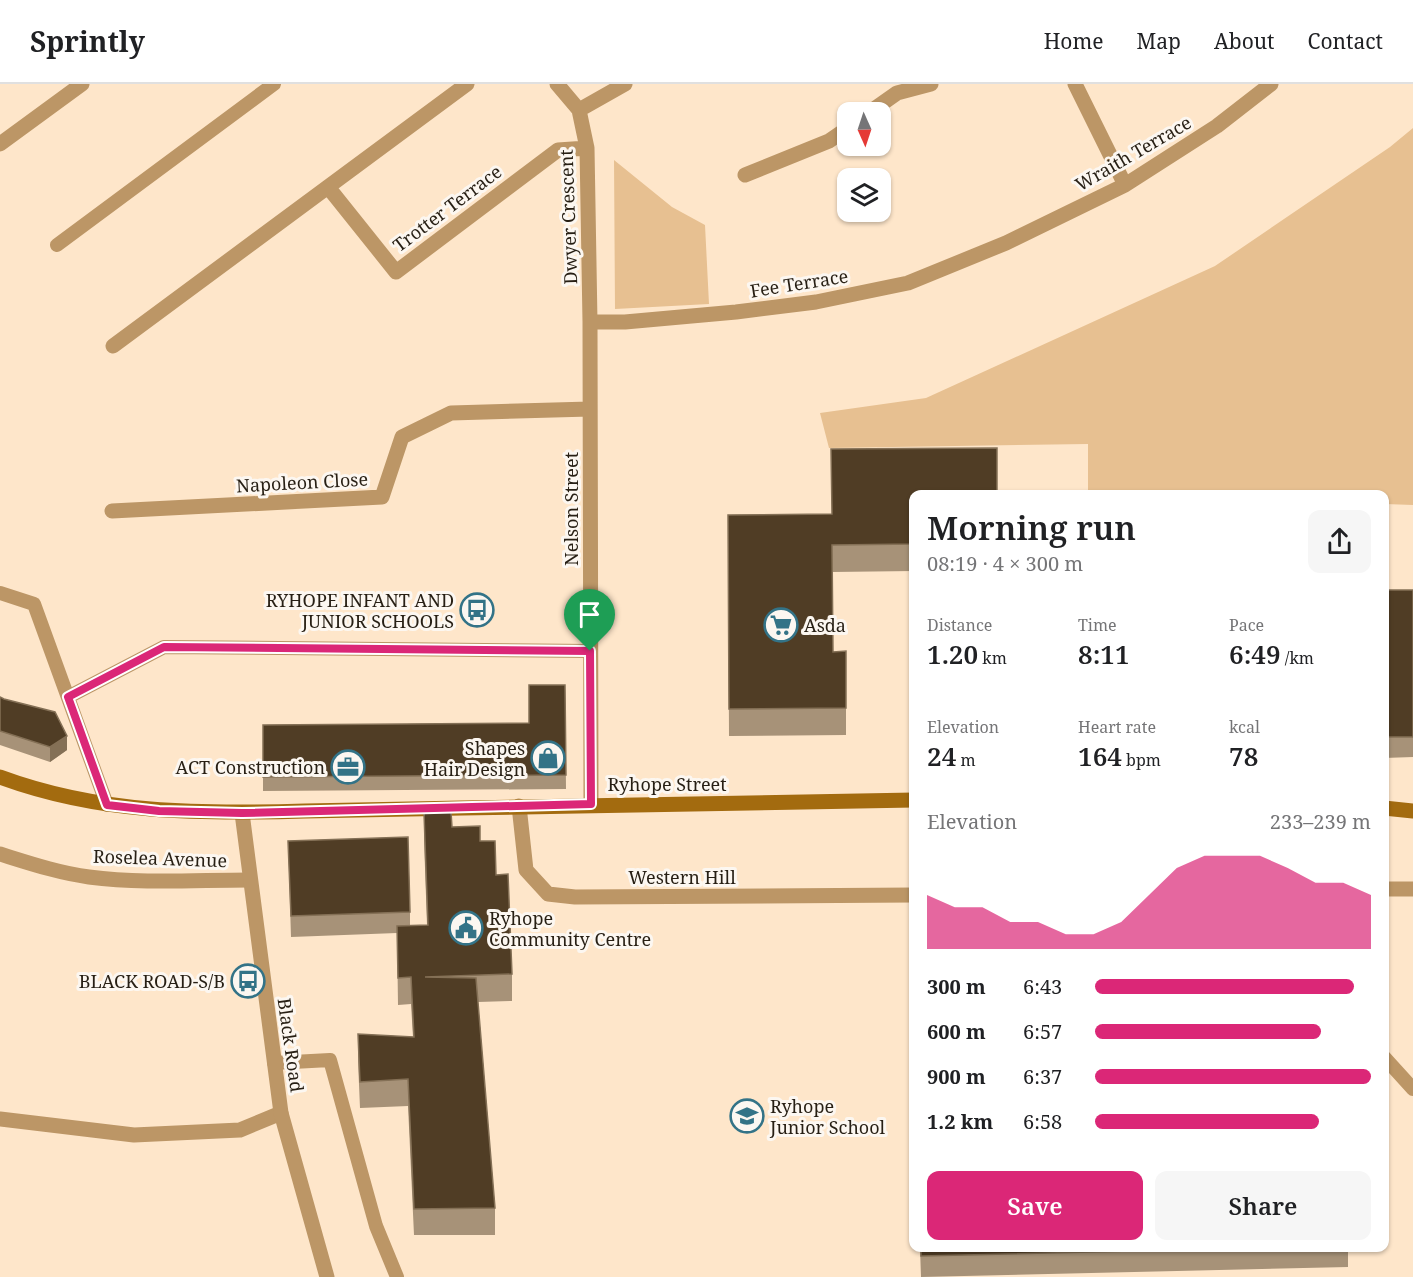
<!DOCTYPE html>
<html lang="en">
<head>
<meta charset="utf-8">
<style>
	:root { --surface:#fff; --page:#f6f6f6; --text:#202124; --muted:#757577; --line:#e0e0e0; --accent:#db2777 }
	body { margin:0; font-family:"Noto Serif",serif; background:var(--page); color:var(--text); height:100vh; display:flex; flex-direction:column; font-size:22px; white-space:nowrap }
	* { box-sizing:border-box; margin:0 }
	p { font-size:20px; color:var(--muted) }
	.icon { flex:none; width:33px; height:33px; fill:none; stroke:currentColor; stroke-width:2; stroke-linecap:round; stroke-linejoin:round }
	.map { position:relative; flex:1; overflow:hidden }
	.panel { position:absolute; left:909px; top:406px; width:480px; height:762px; display:flex; flex-direction:column; background:var(--surface); border-radius:12px; box-shadow:0 2px 4px #0004 }
	.panel>* { flex:none }
	.needle { width:39px; rotate:177deg }
	.tools { position:absolute; left:837px; top:18px; display:grid; gap:12px }
	.tools a { display:grid; place-items:center; width:54px; height:54px; border-radius:12px; background:var(--surface); box-shadow:0 2px 4px #0004; font-size:30px }
	.pin { position:absolute; display:grid; place-items:center; width:51px; height:51px; color:#fff; margin:-62px -26px; border-radius:50% 50% 50% 0; rotate:-45deg; box-shadow:0 0 6px #0007 }
	.pin .icon { rotate:45deg }
	.round { display:grid; place-items:center; flex:none; width:63px; height:63px; border-radius:12px; background:var(--page) }
	.overview { display:flex; align-items:center; justify-content:space-between; height:102px; padding:0 18px }
	h1 { font-size:33px; font-weight:600; line-height:45px }
	.figures { display:grid; grid-template-columns:repeat(3,1fr); gap:9px; height:102px; padding:6px 18px }
	.figures div { display:grid; align-content:center }
	.figures b { font-size:26px; font-weight:600 }
	.figures small { font-size:16px; font-weight:400 }
	.figures p { font-size:16px }
	.chart { height:168px; padding:12px 18px }
	.chart p { display:flex; justify-content:space-between }
	.chart svg { width:100%; height:108px; margin-top:6px; fill:var(--accent); opacity:.7 }
	.action { display:flex; gap:12px; margin-top:auto; padding:12px 18px }
	.action a { flex:1; height:69px; border-radius:12px; background:var(--accent); color:#fff; font-size:24px; font-weight:600; line-height:69px; text-align:center }
	.action a+a { background:var(--page); color:var(--text) }
	ul { padding:0 18px; list-style:none; font-size:20px }
	li { display:grid; grid-template-columns:96px 72px 1fr; align-items:center; height:45px }
	li i { height:15px; border-radius:8px; background:var(--accent) }
	header { display:flex; align-items:center; gap:36px; box-sizing:border-box; height:84px; padding:0 30px; background:var(--surface); border-bottom:2px solid var(--line) }
	header strong { font-size:28px }
	nav { display:flex; gap:33px; margin-inline-start:auto; font-size:21px }
	.map>svg:first-child { display:block }
	.green { fill:#e7c091 }
	.lines { fill:none; stroke-linecap:round; stroke-linejoin:round }
	.service { stroke:#bc9666; stroke-width:14 }
	.minor { stroke:#bc9666; stroke-width:15 }
	.tertiary { stroke:#bc9666; stroke-width:15 }
	.secondary { stroke:#a36b0f; stroke-width:15 }
	.wall { fill:#a79278 }
	.shaded-wall { fill:#847056 }
	.building { fill:#503d25; stroke:#847056; stroke-width:1.5 }
	.route-casing { stroke:#fff; stroke-width:12 }
	.route { stroke:#db2777; stroke-width:8 }
	.labels { text-anchor:middle; dominant-baseline:central; stroke-width:6; stroke-linejoin:round; paint-order:stroke }
	.street-label { font-size:18px; fill:#271f14; stroke:#fcf7f1 }
	.poi-label { font-size:18px; fill:#271f14; stroke:#fcf7f1; text-anchor:end }
</style>
</head>
<body>
<header>
<strong>Sprintly</strong>
<nav><a>Home</a><a>Map</a><a>About</a><a>Contact</a></nav>
</header>
<div class="map">
<svg width="1413" height="1193" viewBox="0 0 1413 1193">
	<rect width="100%" height="100%" fill="#fee6ca"/>
	<path class="green" d="M1413,44V421L1385,420L1384,411H1088V360L829,364L820,329L926,314L1215,182L1390,63Z
		M614,76L672,123L705,141L709,220L615,225Z"/>
	<g class="lines">
		<path class="service" d="M57,161L274,0
			M0,509L34,520L107,721
			M68,613L164,563L590,567
			M1384,973L1413,1005
			M274,979L330,976L376,1142L397,1193"/>
		<path class="minor" d="M557,0L579,26L587,64L590,238L591,720
			M1075,0L1125,101
			M579,26L625,0
			M870,28L897,9L931,0
			M745,91L829,57L848,44
			M328,103L396,188L558,66L587,64
			M590,238H625L736,228L816,218L908,199L1006,159L1125,101L1217,42L1271,0
			M113,262L467,0
			M112,427L382,413L402,353L451,329L590,325
			M519,722L526,786L548,810L575,813L914,811
			M0,770C29,779 59,789 89,793C142,800 196,796 249,796
			M1384,805H1413
			M0,1035L134,1051L240,1046L281,1029"/>
		<path class="tertiary" d="M0,60L82,0
			M242,729L281,1029L327,1193"/>
		<path class="secondary" d="M0,693C100,730 200,730 305,727C357,726 409,725 462,724C612,720 763,719 914,716
			M1384,724L1413,727"/>
	</g>
	<path class="wall" d="M914,411V487L832,488L833,568L846,567V651L729,652L728,431L832,430Z
		M1384,506H1413V673L1384,674Z
		M565,601L566,705L263,707V641L529,639Z
		M0,613L67,666L50,678L0,661Z
		M424,729L480,757L496,791L512,890V917L478,918L495,1124V1151H414L408,1022L360,1024L358,977V950L413,953L411,920L398,921L397,849L291,853L288,757L410,828V841H427L424,756Z
		M920,1164H1348V1183L921,1193Z"/>
	<path class="shaded-wall" d="M67,652V666L50,678V663Z"/>
	<path class="building" d="M997,364V411H914V460L832,461L833,568L846,567V624L729,625L728,431L832,430L831,365Z
		M1384,506H1413V653H1384Z
		M529,601H565L566,691L263,693V641L529,639Z
		M0,613L4,615L55,628L67,652L50,663L0,647Z
		M451,728L452,743L480,742V757H495L496,791L508,790L512,890L425,893L476,894L495,1124L414,1125L408,995L360,998L358,950L414,953L411,893L398,894L397,842L428,841L424,729Z
		M408,753L410,828L291,832L288,757Z
		M921,1164H1261L921,1172Z"/>
	<g class="lines">
		<defs>
			<path id="route" d="M164,563L590,567L591,720L242,729L159,727L107,721L68,613Z"/>
		</defs>
		<use href="#route" class="route-casing"/>
		<use href="#route" class="route"/>
	</g>
	<defs>
		<symbol id="bus-ring" viewBox="-11 -11 22 22"><circle r="9.5" fill="#fcf7f1" stroke="#337387" stroke-width="1.5"/><path d="M-5-6H5V4H4V6H2V4H-2V6H-4V4H-5ZM-3.5-4V0h7V-4ZM-3.5 1.2v1.5H-2V1.2ZM2 1.2v1.5H3.5V1.2Z" fill="#337387"/></symbol>
		<symbol id="supermarket-ring" viewBox="-11 -11 22 22"><circle r="9.5" fill="#fcf7f1" stroke="#337387" stroke-width="1.5"/><path d="M-6-5.5h2.5l.6 2H6L4.5 2H-2.5L-4.4-4H-6ZM-1.5 3.2a1.3 1.3 0 1 0 .1 0ZM3 3.2a1.3 1.3 0 1 0 .1 0Z" fill="#337387"/></symbol>
		<symbol id="shop-ring" viewBox="-11 -11 22 22"><circle r="9.5" fill="#fcf7f1" stroke="#337387" stroke-width="1.5"/><path d="M-5-2.5h2.3a2.7 3.5 0 0 1 5.4 0H5L5.5 6h-11ZM-1.5-2.5h3a1.5 2.3 0 0 0-3 0Z" fill="#337387"/></symbol>
		<symbol id="office-ring" viewBox="-11 -11 22 22"><circle r="9.5" fill="#fcf7f1" stroke="#337387" stroke-width="1.5"/><path d="M-6-3h4V-5.5h4V-3h4V5H-6ZM-1-4.5V-3h2v-1.5ZM-6 0V1H6V0Z" fill="#337387"/></symbol>
		<symbol id="civic-ring" viewBox="-11 -11 22 22"><circle r="9.5" fill="#fcf7f1" stroke="#337387" stroke-width="1.5"/><path d="M-.6-6.5H3V-4.5H.6V-3L4-1V1h2V6H-6V1h2V-1L-.6-3ZM-1.2 2.5V6h2.4V2.5Z" fill="#337387"/></symbol>
		<symbol id="school-ring" viewBox="-11 -11 22 22"><circle r="9.5" fill="#fcf7f1" stroke="#337387" stroke-width="1.5"/><path d="M0-5L7-2L0 1L-7-2ZM-4 1L0 2.5L4 1V4Q0 6-4 4Z" fill="#337387"/></symbol>
	</defs>
	<g fill-rule="evenodd">
		<use href="#bus-ring" x="458" y="507" width="38" height="38"/>
		<use href="#supermarket-ring" x="762" y="522" width="38" height="38"/>
		<use href="#shop-ring" x="529" y="655" width="38" height="38"/>
		<use href="#office-ring" x="329" y="664" width="38" height="38"/>
		<use href="#civic-ring" x="447" y="825" width="38" height="38"/>
		<use href="#bus-ring" x="229" y="878" width="38" height="38"/>
		<use href="#school-ring" x="728" y="1013" width="38" height="38"/>
	</g>
	<g class="labels">
		<g class="street-label">
			<text transform="translate(1133 69) rotate(-30)">Wraith Terrace</text>
			<text transform="translate(447 124) rotate(-37)">Trotter Terrace</text>
			<text transform="translate(568 133) rotate(-92)">Dwyer Crescent</text>
			<text transform="translate(799 199) rotate(-9)">Fee Terrace</text>
			<text transform="translate(302 398) rotate(-3)">Napoleon Close</text>
			<text transform="translate(571 425) rotate(-90)">Nelson Street</text>
			<text x="667" y="700">Ryhope Street</text>
			<text transform="translate(160 774) rotate(2)">Roselea Avenue</text>
			<text x="682" y="793">Western Hill</text>
			<text transform="translate(291 961) rotate(82)">Black Road</text>
		</g>
		<g class="poi-label">
			<text x="454" y="516">RYHOPE INFANT AND<tspan x="454" dy="21">JUNIOR SCHOOLS</tspan></text>
			<text x="804" y="541" text-anchor="start">Asda</text>
			<text x="525" y="664">Shapes<tspan x="525" dy="21">Hair Design</tspan></text>
			<text x="325" y="683">ACT Construction</text>
			<text x="489" y="834" text-anchor="start">Ryhope<tspan x="489" dy="21">Community Centre</tspan></text>
			<text x="225" y="897">BLACK ROAD-S/B</text>
			<text x="770" y="1022" text-anchor="start">Ryhope<tspan x="770" dy="21">Junior School</tspan></text>
		</g>
	</g>
</svg>
<div class="tools">
<a><svg class="needle" viewBox="-14 -14 28 28"><path d="M0-13l5 13h-10z" fill="#e53935"/><path d="M0 13l5-13h-10z" fill="#757577"/></svg></a>
<a><svg class="icon" aria-label="layers" viewBox="0 0 24 24"><path d="M12 4l9 5-9 5-9-5zM3 14l9 5 9-5"/></svg></a>
</div>
<div class="pin" style="left:590px;top:567px;background:#1e9e55"><svg class="icon" aria-label="arrive" viewBox="0 0 24 24"><path d="M6 21V4h12l-3 4 3 4H6"/></svg></div>
<section class="panel">
<div class="overview"><div><h1>Morning run</h1><p>08:19 · 4 × 300 m</p></div><a class="round"><svg class="icon" aria-label="share" viewBox="0 0 24 24"><path d="M12 15V3M7 8l5-5 5 5M5 13v7h14v-7"/></svg></a></div>
<div class="figures">
<div><p>Distance</p><b>1.20<small> km</small></b></div>
<div><p>Time</p><b>8:11</b></div>
<div><p>Pace</p><b>6:49<small> /km</small></b></div>
</div>
<div class="figures">
<div><p>Elevation</p><b>24<small> m</small></b></div>
<div><p>Heart rate</p><b>164<small> bpm</small></b></div>
<div><p>kcal</p><b>78</b></div>
</div>
<div class="chart"><p><span>Elevation</span>233–239 m</p>
<svg viewBox="0 0 160 44" preserveAspectRatio="none"><path d="M0 44V22L10 27L20 27L30 33L40 33L50 38L60 38L70 33L80 22L90 11L100 6L110 6L120 6L130 11L140 17L150 17L160 22V44z"/></svg>
</div>
<ul>
<li><b>300 m</b>6:43<i style="width:94%"></i></li>
<li><b>600 m</b>6:57<i style="width:82%"></i></li>
<li><b>900 m</b>6:37<i style="width:100%"></i></li>
<li><b>1.2 km</b>6:58<i style="width:81%"></i></li>
</ul>
<div class="action"><a>Save</a><a>Share</a></div>
</section>
</div>
</body>
</html>
